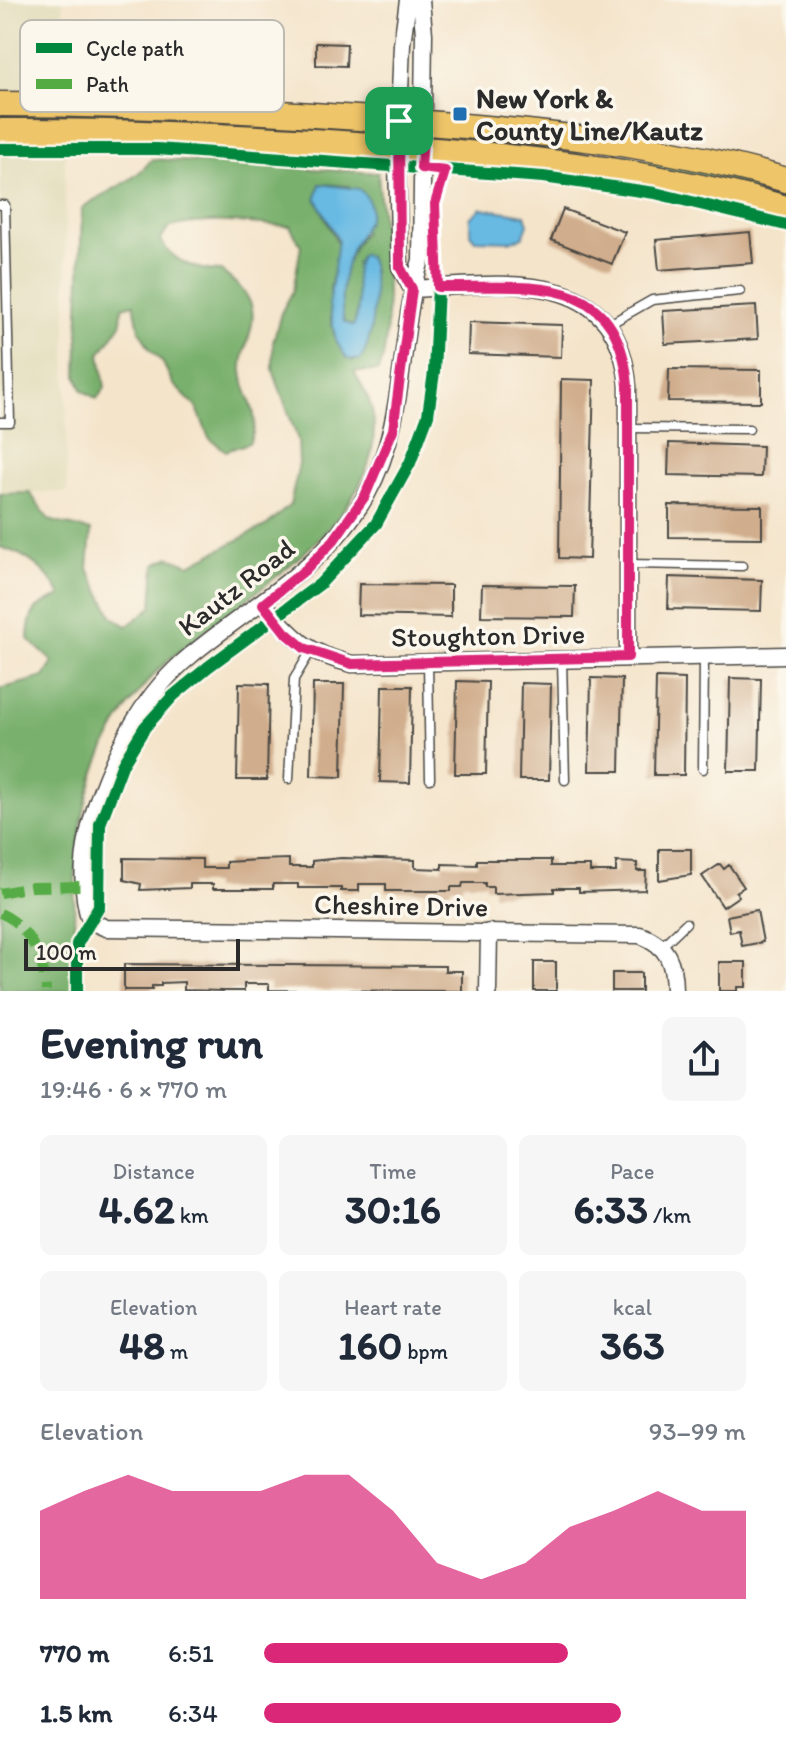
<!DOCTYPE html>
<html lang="en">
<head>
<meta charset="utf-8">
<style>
	:root { --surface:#fff; --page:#f6f6f7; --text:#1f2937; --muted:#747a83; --accent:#db2777 }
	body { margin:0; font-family:Itim,sans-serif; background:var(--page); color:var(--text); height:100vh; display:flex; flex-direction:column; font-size:30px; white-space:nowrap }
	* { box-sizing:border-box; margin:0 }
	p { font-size:26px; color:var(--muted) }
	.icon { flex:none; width:44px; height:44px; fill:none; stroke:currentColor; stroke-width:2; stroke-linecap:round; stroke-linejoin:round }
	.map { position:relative; height:991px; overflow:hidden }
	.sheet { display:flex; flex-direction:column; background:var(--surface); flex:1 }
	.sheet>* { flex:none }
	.scale { position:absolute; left:24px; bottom:20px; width:216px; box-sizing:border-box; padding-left:8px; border:4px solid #2b2b2b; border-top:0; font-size:22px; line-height:28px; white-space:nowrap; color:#2b2b2b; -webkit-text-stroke:6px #fbf7ec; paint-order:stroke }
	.pin { position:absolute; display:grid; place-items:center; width:68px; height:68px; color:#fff; margin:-34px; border-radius:16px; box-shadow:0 4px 12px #0006 }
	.round { display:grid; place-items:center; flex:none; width:84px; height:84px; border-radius:12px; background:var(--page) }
	.headline { display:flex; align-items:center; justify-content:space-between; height:136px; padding:0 40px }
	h1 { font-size:44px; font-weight:700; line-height:60px }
	.metrics { display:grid; grid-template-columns:repeat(3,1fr); gap:12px; height:136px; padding:8px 40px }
	.metrics div { display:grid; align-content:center; border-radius:12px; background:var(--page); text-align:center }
	.metrics b { font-size:40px; font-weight:700 }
	.metrics small { font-size:22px; font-weight:400 }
	.metrics p { font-size:22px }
	.chart { height:224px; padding:16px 40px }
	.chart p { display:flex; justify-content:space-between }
	.chart svg { width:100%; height:144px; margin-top:8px; fill:var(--accent); opacity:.7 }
	ul { padding:0 40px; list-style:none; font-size:26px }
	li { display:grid; grid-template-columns:128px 96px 1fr; align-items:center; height:60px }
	li i { height:20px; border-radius:10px; background:var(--accent) }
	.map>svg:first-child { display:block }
	.built { fill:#e2dcba }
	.green { fill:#97cc7e; stroke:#617c54; stroke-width:2 }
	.forest { fill:#79b06d; stroke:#526e4c; stroke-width:2; fill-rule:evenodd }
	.water { fill:#67bae3; stroke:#497287; stroke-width:2 }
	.building { fill:#d0ad8c }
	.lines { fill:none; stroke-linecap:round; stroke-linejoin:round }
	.lane-casing { stroke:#494743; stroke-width:11 }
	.street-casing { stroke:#494743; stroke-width:19 }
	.primary-casing { stroke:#494743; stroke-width:27 }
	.lane { stroke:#fff; stroke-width:8 }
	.street { stroke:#fff; stroke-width:16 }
	.primary { stroke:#eec569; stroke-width:24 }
	.quiet { stroke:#54ab44; stroke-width:10; stroke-dasharray:20 10; stroke-linecap:butt }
	.cycleway-casing { stroke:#fbf7ec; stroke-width:17 }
	.cycleway { stroke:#00873e; stroke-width:12 }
	.route-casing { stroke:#fff; stroke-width:16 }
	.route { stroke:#db2777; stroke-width:10 }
	.poi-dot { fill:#1f6fb2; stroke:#fbf7ec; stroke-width:3 }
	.labels { text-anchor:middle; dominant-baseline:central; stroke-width:7; stroke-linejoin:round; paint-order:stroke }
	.poi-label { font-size:28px; font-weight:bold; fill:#2b2b2b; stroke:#fbf7ec; text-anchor:start }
	.street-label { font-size:28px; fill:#2b2b2b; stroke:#fbf7ec }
	.key { fill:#fbf7ec; stroke:#bdbab2; stroke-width:2 }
	.key-label { font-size:22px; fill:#2b2b2b }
</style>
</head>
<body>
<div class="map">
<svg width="786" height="991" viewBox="0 0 786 991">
	<rect width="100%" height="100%" fill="#fbf7ec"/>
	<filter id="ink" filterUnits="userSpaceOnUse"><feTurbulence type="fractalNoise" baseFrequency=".0125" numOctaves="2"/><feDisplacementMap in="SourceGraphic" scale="16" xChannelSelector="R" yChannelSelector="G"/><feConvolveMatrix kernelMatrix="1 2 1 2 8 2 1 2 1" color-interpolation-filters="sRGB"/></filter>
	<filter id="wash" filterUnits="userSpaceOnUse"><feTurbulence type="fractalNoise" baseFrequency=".006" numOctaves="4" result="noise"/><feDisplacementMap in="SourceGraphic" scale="32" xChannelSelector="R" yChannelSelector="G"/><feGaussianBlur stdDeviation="1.8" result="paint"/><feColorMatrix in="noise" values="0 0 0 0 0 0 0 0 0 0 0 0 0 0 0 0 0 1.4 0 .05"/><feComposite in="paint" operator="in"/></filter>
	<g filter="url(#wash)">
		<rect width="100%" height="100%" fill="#f4e4ca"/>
		<path class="built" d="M0,0H63L64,93L0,94Z
			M0,140H65L67,492L0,494Z"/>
		<path class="green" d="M595,154L695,166L786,190V200L595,157Z"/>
		<path class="forest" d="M152,159L378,173C381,217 397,337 378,371L354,372C362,387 371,399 373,416C388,525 227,604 160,668C143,685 128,706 116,726C68,809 74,899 75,991H0V689L44,677L53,662L28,639C29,610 36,605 61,596C48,570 28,555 0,547V494L30,493L49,520L91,531L88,569L113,617L127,626L152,607L155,564L170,557L190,565L267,525L290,505L299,464L298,440L273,370V342L281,313L293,291L301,246L290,226C248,224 212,217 170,227L160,240C173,262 197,271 221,271C233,281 249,292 252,309C256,329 240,352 242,371C244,399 264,414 249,443L226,451L209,438L197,408L173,384L163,363L149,348L139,329L134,304L122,307L121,324L100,354L105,388L97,399L82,390L77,376L82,208C107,190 134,183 152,159ZM320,184L349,186L364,233C346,252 331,304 348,327L354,326L359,304L356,263L373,269C372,290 377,358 352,361L336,341L331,322L330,288L339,247L316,198Z"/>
		<path class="water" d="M320,184L359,189C385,210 359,231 351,251C343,272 339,300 344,322L353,326C366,304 347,271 362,254L367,256C379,269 374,349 359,360L347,359L336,341L329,304L338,240L316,198Z
			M481,208L525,215L528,224L523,237L511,241L475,240L470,234V218Z"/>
		<g id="blocks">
			<path class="building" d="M316,43L347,44L346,66L316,65Z
				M563,209L625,232L612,264L551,240Z
				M750,232L753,263L659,270L656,240Z
				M756,306L758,339L665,344L663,311Z
				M469,322L562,325L561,357L468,354Z
				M669,369L761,370V402L668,401Z
				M561,379L594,380L589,559L559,558Z
				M669,443L762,446L761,477L668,475Z
				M669,505L762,506V538L669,537Z
				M669,577L762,580L761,611L668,609Z
				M359,584L451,585V617L358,615Z
				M482,585L575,586L574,617L481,616Z
				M591,678L622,679L620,771H589Z
				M656,678L685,679L684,775H654Z
				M730,678L761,679L759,771H728Z
				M457,681L488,682L486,774H455Z
				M239,683L269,684L267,780H237Z
				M521,683L551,684L549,780H519Z
				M313,684H344L342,777L311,776Z
				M382,686H412L410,783L380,782Z
				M659,849H691V875L659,880Z
				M124,858L202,859V868H226V862L258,860L289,859V867H312V861L341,858L415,860V868L442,869V864L477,865V860H551V866H590V872H616V862L637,863V871H646L645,890L579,892V888H554V892L493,894V887H485V883H463L462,887H451V891H386V884H359V891H341V888H298V884H273V889H213V884H190V888L140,890L141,884L124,880Z
				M720,864L724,869L729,865L744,887L736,892L739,896L723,907L702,876Z
				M757,910L763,942L742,946L739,930L730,932L727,916Z
				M534,962H556V991H534Z
				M719,962H746V987H737V991H719Z
				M124,964L445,966V971H462V991L269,990V984H244V991H223L184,990V982L161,983V986H152V990H124Z
				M612,973H641V991H612Z"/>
		</g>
	</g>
	<g filter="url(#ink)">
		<use href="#blocks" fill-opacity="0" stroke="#494743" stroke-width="2"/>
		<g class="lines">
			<defs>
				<path id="lane" d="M0,205H5L10,422H0
					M608,325L652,300L740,291
					M628,428L749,429
					M629,564L742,566
					M562,660L565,780
					M428,662L430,779
					M703,769L704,656
					M289,779L294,679L311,651
					M662,946L686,923"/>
				<path id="street" d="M408,0L402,44L397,165L400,267L412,289
					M421,0L424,34L421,260C397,338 408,420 367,494C325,568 252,604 190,656C145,693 119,743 99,797C85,836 77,880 90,921L106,928L640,935C668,945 674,963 674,991
					M412,289C502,284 618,264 628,386V657
					M263,604C293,637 305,653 352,664L786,655
					M488,991L489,932"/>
				<path id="primary" d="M0,104C133,104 266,111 399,121C530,130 659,143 786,180
					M0,131C119,130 238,136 356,144C503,154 645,168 786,208"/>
			</defs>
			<use href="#lane" class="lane-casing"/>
			<use href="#street" class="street-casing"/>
			<use href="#primary" class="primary-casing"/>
			<use href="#lane" class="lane"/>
			<use href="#street" class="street"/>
			<use href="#primary" class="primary"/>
			<path class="quiet" d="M0,893L31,887L83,886
				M0,913C29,925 45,961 46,991"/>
			<defs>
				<path id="cycleway" d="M0,149H157L543,177L655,193L786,225
					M77,991V944L99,906L100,824L123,763L145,727L173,696L208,667L320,584L376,524L410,463L428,415L434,372L438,287L435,204L445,171"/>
			</defs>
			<use href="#cycleway" class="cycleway-casing"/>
			<use href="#cycleway" class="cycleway"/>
		</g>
	</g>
	<g class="lines" filter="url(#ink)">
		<defs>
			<path id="route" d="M399,121L424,122L421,168L445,171L435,204L438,287C525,289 618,267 628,386V657L352,664L304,648L285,632L263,604L305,570L334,540L365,496L393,430L412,289L400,267Z"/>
		</defs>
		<use href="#route" class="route-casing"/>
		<use href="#route" class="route"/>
	</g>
	<rect class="poi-dot" x="452" y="106" width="16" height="16" rx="4"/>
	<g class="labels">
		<g class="poi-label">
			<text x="476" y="98">New York &amp;<tspan x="476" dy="32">County Line/Kautz</tspan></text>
		</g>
		<g class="street-label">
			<text transform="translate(236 587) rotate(-38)">Kautz Road</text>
			<text transform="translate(488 635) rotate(-1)">Stoughton Drive</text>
			<text transform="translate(401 905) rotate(1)">Cheshire Drive</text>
		</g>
	</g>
	<rect x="20" y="20" width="264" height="92" rx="12" class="key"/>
	<rect x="36" y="43" width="36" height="10" fill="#00873e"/>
	<rect x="36" y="79" width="36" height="10" fill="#54ab44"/>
	<g class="key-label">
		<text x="86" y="56">Cycle path</text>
		<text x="86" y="92">Path</text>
	</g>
</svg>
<div class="scale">100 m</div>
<div class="pin" style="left:399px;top:121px;background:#1e9e55"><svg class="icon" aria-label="arrive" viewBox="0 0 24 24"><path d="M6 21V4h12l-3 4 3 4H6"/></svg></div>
</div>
<section class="sheet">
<div class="headline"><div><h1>Evening run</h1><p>19:46 · 6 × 770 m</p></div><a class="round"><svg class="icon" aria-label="share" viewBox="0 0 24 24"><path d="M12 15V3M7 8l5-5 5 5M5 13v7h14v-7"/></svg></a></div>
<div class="metrics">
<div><p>Distance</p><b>4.62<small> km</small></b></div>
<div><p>Time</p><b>30:16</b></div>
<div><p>Pace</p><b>6:33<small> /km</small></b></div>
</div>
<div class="metrics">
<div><p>Elevation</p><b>48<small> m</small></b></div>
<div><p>Heart rate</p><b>160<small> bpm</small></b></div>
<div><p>kcal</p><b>363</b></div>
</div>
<div class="chart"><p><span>Elevation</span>93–99 m</p>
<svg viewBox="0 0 160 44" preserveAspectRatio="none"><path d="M0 44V17L10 11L20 6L30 11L40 11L50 11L60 6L70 6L80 17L90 33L100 38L110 33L120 22L130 17L140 11L150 17L160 17V44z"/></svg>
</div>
<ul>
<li><b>770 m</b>6:51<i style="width:63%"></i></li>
<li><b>1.5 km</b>6:34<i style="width:74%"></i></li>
</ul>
</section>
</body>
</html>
